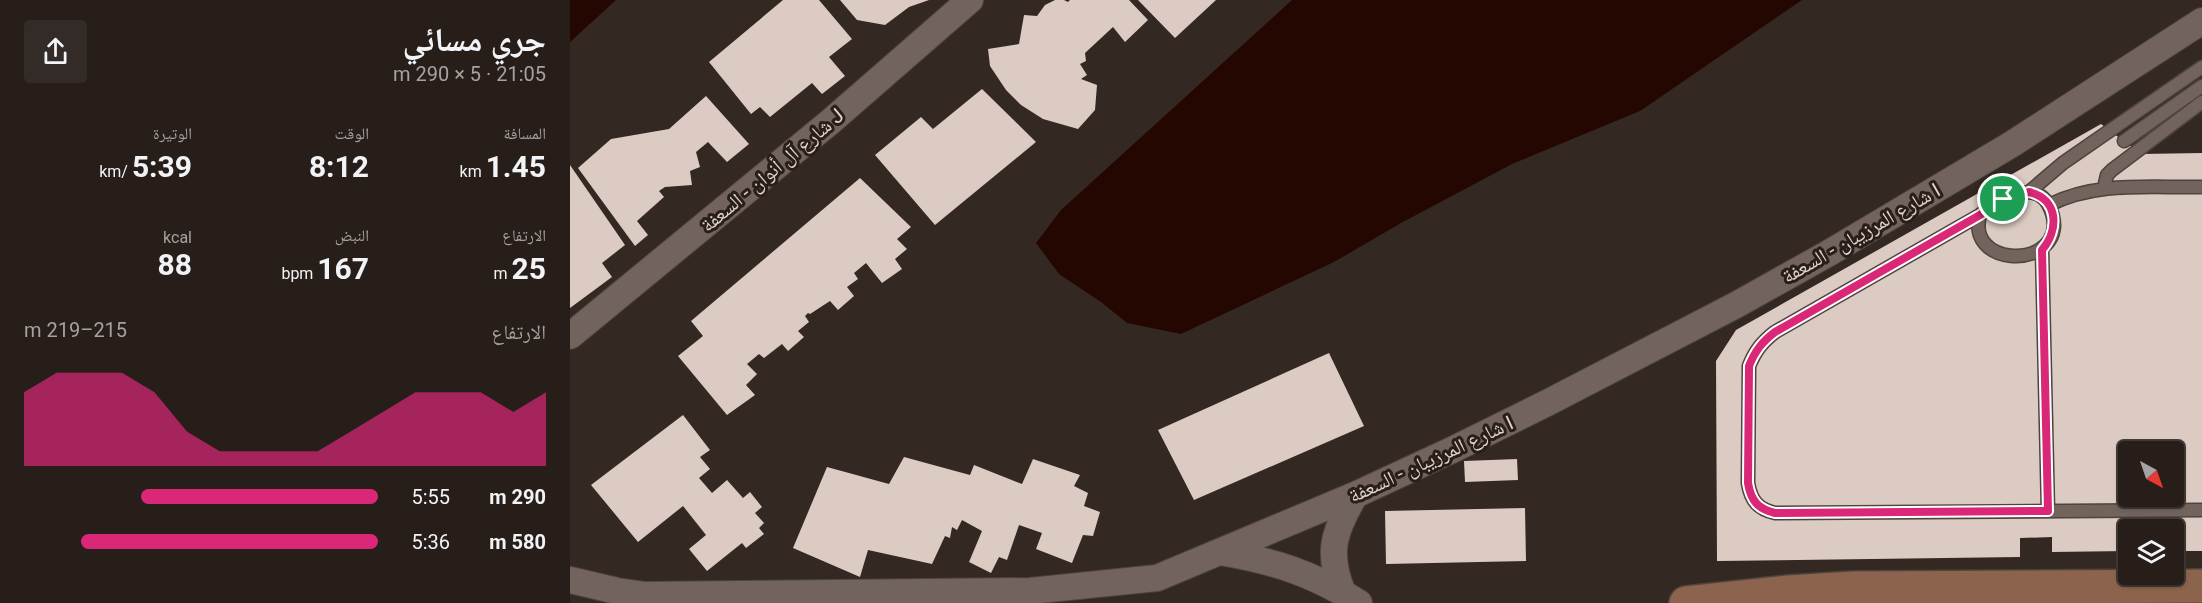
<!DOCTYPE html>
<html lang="ar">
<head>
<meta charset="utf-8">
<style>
	:root { --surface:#271e1a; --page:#332b27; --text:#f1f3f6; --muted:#a4a2a2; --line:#433c39; --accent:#db2777 }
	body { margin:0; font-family:Roboto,"Noto Naskh Arabic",sans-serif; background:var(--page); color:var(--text); direction:rtl; height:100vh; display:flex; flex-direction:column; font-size:22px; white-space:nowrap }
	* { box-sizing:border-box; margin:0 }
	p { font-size:20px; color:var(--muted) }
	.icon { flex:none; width:33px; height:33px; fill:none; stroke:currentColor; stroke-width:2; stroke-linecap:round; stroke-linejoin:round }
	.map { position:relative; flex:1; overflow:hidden; direction:ltr }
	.drawer { display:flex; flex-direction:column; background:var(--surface); width:570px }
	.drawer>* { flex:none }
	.needle { width:39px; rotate:140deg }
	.fabs { position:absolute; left:1548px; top:441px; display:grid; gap:12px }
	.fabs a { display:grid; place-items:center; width:66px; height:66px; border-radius:6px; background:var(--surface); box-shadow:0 2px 4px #0004,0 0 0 2px var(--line); font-size:30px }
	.pin { position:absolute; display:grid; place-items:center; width:51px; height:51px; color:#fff; margin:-26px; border:3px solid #fff; border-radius:50%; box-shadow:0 2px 6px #0007 }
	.round { display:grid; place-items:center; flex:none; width:63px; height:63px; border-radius:6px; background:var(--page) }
	.summary { display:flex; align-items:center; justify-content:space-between; height:102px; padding:0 24px }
	h1 { font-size:33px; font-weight:700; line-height:45px }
	.metrics { display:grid; grid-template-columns:repeat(3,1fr); gap:9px; height:102px; padding:6px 24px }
	.metrics div { display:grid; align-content:center }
	.metrics b { font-size:30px; font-weight:700 }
	.metrics small { font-size:16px; font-weight:400 }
	.metrics p { font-size:16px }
	.chart { height:168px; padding:12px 24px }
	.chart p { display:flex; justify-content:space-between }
	.chart svg { width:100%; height:108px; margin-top:6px; fill:var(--accent); opacity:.7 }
	ul { padding:0 24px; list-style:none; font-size:20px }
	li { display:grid; grid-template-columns:96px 72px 1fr; align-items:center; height:45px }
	li i { height:15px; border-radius:8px; background:var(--accent) }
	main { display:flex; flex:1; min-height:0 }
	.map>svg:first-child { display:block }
	.water { fill:#240700 }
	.building { fill:#dbcbc3; fill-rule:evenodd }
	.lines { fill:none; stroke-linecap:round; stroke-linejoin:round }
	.lane-casing { stroke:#4e443e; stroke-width:15 }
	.street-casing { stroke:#4e443e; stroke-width:28 }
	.secondary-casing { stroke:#4e443e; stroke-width:36 }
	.lane { stroke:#72645d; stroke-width:12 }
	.street { stroke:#72645d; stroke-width:26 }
	.secondary { stroke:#8c634c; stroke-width:33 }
	.route-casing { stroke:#fff; stroke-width:12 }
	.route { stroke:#db2777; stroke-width:8 }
	.labels { text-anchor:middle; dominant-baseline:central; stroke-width:6; stroke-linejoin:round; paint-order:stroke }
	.street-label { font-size:20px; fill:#ddd4d0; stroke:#2a1e18 }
</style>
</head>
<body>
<main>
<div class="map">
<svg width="1632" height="603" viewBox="0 0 1632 603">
	<rect width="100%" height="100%" fill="#342822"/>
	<path class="water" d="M0,0H46L0,42Z
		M722,0H1232L1070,111L942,164L831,223L764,262L611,334L557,323L531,302L489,274L466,243L491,210Z"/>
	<path class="building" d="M213,0H249L282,39L259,57L275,76L252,94L242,83L200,117L190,107L181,114L139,62Z
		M270,0H359L339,7L315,25L287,20Z
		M485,0H494L498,2L500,0H559L578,20L555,42L543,27L515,53L516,61L510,64L517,75L511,79L527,85L525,110L508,129L473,119L451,105L436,90L420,66L418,49L449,44L454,15L467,16L475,5Z
		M568,0H646L605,38Z
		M412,89L466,142L365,225L305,155L351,117L363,129Z
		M136,96L179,144L157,162L138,142L126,152L130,167L120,171L122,185L95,187L89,191L94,197L67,221L78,235L65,246L8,168L41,139L99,129Z
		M1531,124L1571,154L1632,153V551H1604V530H1558V551L1482,552V537L1450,538V557L1147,561L1146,361L1166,330ZM1558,452H1604V496H1558Z
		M0,165L55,245L32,263L42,277L0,308Z
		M290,178L341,227L327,239L337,249L325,259L332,269L312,283L296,263L284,273L288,279L277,287L284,296L268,310L260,301L240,314L238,313L235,316L239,322L228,331L234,337L218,351L212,344L194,358L189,354L177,364L187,374L176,385L185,395L157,415L108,356L133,336L121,321Z
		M759,353L794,426L624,500L588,430Z
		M113,415L140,450L130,457L140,469L129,478L142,493L157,480L173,498L180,492L192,507L185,513L194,523L189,528L194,534L176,548L172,543L137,571L119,549L136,535L113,506L68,542L21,485Z
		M334,457L400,475L404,465L452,484L463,459L510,475L504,486L518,493L514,506L530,512L523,536L513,535L502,563L466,549L472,533L449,525L437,560L429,557L421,573L399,562L412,531L392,520L387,530L382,527L380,538L375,536L362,564L298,550L290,577L223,548L257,467L319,484Z
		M947,459L948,480L895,482L894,461Z
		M955,508L956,561L816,564L815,511Z"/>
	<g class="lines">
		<defs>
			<path id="lane" d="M1554,141L1632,86
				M1534,188L1537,175L1542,170L1632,102
				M1459,192L1493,163L1632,67
				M1479,205C1526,181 1580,188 1632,187
				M1410,215C1396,265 1481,270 1484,226C1484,218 1482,211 1478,204C1463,178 1426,201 1410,215L1205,332C1192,342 1185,351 1179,366L1178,483C1181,501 1188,509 1205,513L1632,510
				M1472,250L1478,511"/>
			<path id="street" d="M0,336L260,122L400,0
				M650,552C703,561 743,573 789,603
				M0,580L47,591L75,595L460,591L587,578L785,495L882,450L977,403L1166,305L1259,253L1442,144L1632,21
				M773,593C756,553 764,531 785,495"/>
			<path id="secondary" d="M1116,603L1218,592L1283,588L1632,586"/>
		</defs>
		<use href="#lane" class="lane-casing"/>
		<use href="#street" class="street-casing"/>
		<use href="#secondary" class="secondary-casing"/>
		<use href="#lane" class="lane"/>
		<use href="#street" class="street"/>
		<use href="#secondary" class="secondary"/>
	</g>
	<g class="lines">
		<defs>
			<path id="route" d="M1459,192C1489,199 1489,230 1472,250L1478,511L1205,513C1188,509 1181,501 1178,483L1179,366C1185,351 1192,342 1205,332L1410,215L1433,199Z"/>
		</defs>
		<use href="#route" class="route-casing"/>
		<use href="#route" class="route"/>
	</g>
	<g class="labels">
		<g class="street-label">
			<text transform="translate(202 170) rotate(-40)">شارع آل أنوان - السعفة J</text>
			<text transform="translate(1291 233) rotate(-30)">شارع المرزيبان - السعفة I</text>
			<text transform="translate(861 459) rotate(-25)">شارع المرزيبان - السعفة I</text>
		</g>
	</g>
</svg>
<div class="fabs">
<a><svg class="needle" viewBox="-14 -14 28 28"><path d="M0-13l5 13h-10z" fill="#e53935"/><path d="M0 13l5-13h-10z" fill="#a4a2a2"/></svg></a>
<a><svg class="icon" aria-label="layers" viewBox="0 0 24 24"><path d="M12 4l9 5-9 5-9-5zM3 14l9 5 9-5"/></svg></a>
</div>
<div class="pin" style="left:1433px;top:199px;background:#1e9e55"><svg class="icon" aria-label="arrive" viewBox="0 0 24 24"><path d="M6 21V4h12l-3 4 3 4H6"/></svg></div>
</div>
<section class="drawer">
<div class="summary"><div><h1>جري مسائي</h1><p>21:05 · 5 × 290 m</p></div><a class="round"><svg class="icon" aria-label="share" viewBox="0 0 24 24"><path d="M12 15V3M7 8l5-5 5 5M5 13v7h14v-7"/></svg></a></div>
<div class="metrics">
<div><p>المسافة</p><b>1.45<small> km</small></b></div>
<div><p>الوقت</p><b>8:12</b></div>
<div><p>الوتيرة</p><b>5:39<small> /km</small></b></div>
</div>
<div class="metrics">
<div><p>الارتفاع</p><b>25<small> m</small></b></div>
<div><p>النبض</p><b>167<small> bpm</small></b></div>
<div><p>kcal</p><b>88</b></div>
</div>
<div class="chart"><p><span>الارتفاع</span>215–219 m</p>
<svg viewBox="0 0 160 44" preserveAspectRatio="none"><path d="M0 44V14L10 6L20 6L30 6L40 14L50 30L60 38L70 38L80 38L90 38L100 30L110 22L120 14L130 14L140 14L150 22L160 14V44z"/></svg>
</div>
<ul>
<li><b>290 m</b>5:55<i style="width:67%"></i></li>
<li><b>580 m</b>5:36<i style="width:84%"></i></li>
</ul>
</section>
</main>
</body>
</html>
